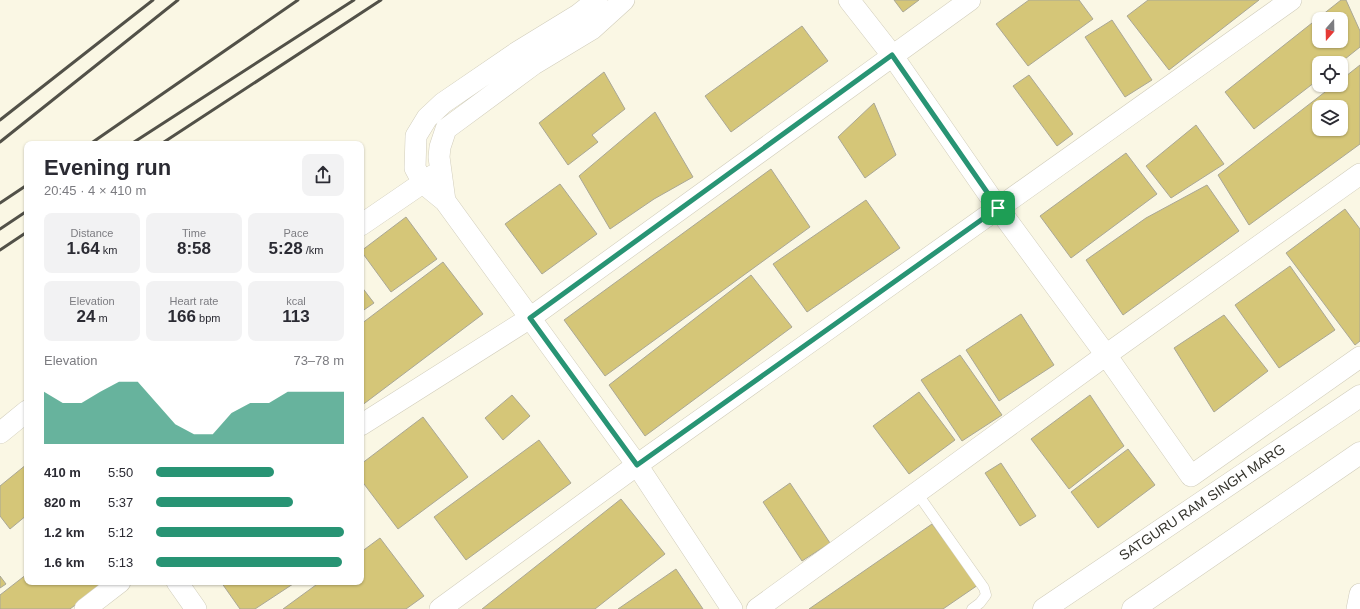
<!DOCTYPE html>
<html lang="en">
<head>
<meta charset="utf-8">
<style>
	:root { --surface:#fff; --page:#f2f2f3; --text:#2b2b33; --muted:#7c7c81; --accent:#289474 }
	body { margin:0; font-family:Arial,sans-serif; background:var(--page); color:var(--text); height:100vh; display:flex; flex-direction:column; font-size:15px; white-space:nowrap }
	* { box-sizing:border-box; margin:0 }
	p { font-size:13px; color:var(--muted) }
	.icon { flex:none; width:22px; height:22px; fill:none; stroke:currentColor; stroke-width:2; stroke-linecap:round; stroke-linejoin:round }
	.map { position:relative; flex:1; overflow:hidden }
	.drawer { position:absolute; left:24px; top:141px; width:340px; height:444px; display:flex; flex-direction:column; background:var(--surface); border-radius:8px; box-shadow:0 1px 3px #0004 }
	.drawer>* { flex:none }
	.needle { width:26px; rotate:200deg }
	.fabs { position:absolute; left:1312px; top:12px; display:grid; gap:8px }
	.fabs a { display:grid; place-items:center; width:36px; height:36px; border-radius:8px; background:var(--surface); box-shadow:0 1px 3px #0004; font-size:20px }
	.pin { position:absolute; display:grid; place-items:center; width:34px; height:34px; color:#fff; margin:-17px; border-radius:8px; box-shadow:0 2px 6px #0006 }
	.round { display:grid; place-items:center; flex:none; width:42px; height:42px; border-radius:8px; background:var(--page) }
	.overview { display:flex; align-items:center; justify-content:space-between; height:68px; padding:0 20px }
	h1 { font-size:22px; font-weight:700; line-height:30px }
	.figures { display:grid; grid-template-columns:repeat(3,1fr); gap:6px; height:68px; padding:4px 20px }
	.figures div { display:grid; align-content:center; border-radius:8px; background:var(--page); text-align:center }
	.figures b { font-size:17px; font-weight:700 }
	.figures small { font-size:11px; font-weight:400 }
	.figures p { font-size:11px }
	.chart { height:112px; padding:8px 20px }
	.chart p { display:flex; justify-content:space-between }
	.chart svg { width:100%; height:72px; margin-top:4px; fill:var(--accent); opacity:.7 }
	ul { padding:0 20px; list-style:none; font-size:13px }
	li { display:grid; grid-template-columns:64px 48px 1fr; align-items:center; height:30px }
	li i { height:10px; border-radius:5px; background:var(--accent) }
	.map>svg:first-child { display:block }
	.building { fill:#d5c678; stroke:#aaa795; fill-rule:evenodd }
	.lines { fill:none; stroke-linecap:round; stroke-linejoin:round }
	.service-casing { stroke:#d1cdbb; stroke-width:11 }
	.minor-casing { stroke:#d1cdbb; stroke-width:22 }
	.secondary-casing { stroke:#d1cdbb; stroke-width:23 }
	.service { stroke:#fff; stroke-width:10 }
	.minor { stroke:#fff; stroke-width:21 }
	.secondary { stroke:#fff; stroke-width:22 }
	.rail { stroke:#525148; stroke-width:3 }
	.route-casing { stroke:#fff; stroke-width:8 }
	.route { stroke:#289474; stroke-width:5 }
	.labels { text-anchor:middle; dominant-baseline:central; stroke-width:3.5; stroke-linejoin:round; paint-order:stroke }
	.street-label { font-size:14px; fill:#35342d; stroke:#fff }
</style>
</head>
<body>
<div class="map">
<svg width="1360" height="609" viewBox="0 0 1360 609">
	<rect width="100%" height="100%" fill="#faf7e4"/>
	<path class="building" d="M894,0H919L903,12Z
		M1029,0H1079L1093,19L1028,66L996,24Z
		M1148,0H1259L1169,70L1127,16Z
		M1341,0H1346L1360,31V47L1340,63H1319V79L1254,129L1225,92ZM1319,19H1341V41H1319Z
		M1112,20L1152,80L1125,97L1085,37Z
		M802,26L828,61L731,132L705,96Z
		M1360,65V144L1249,225L1218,175L1334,85H1341V80ZM1319,107H1341V129H1319Z
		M604,72L625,109L592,135L598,142L568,165L539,123Z
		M1029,75L1073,134L1057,146L1013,86Z
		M874,103L896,155L865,178L838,137Z
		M655,112L693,177L654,199L610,229L579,176Z
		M1196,125L1224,164L1171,198L1146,166Z
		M1126,153L1157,194L1071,258L1040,216Z
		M771,169L810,227L605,376L564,320Z
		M560,184L597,234L542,274L505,224Z
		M1207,185L1239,231L1123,315L1086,260L1146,218Z
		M866,200L900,248L807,312L773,264Z
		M1345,209L1360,229V341L1355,345L1286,253Z
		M406,217L437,259L391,292L361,251Z
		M443,262L483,314L361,406V324Z
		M1290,266L1335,330L1279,368L1235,305Z
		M751,275L792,327L645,436L609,385Z
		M361,286L374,303L361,312Z
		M1021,314L1054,365L999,401L966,350Z
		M1224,315L1268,371L1214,412L1174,348Z
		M960,355L1002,415L962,441L921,380Z
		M919,392L955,440L909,474L873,426Z
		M512,395L530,416L503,440L485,418Z
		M1090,395L1124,446L1069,489L1031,439Z
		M423,417L468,477L398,529L361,480V464Z
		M539,440L571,483L466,560L434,517Z
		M1128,449L1155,485L1098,528L1071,492Z
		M1001,463L1036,516L1020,526L985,473Z
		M27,464V515L10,529L0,516V486Z
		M790,483L830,543L802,561L763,502Z
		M621,499L665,554L595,609H482Z
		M932,524L978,585L943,609H809Z
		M380,538L424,596L406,609H283L320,582H361V552Z
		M676,569L703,609H618Z
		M27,574V582H105L70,609H0V595Z
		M0,576L6,584L0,588Z
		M221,582H296L255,609H240Z"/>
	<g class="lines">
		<defs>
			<path id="service" d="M917,493L984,588L986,595L980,603L972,609"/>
			<path id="minor" d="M597,0L578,15L516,53L443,103L427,118L416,136L415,168L423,183L445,201L637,465L732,609
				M849,0L892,55L998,208L1106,355L1191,476L1360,357
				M445,201L439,157L440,147L446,129L534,64L592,29L624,0
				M361,225L434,175
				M361,425L530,318L970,0
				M0,433L27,411
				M177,582L196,609
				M85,609L120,582
				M440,609L637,465L1291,0
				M757,609L1106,355L1360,174
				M1357,609L1360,594"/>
			<path id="secondary" d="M1044,609L1360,396
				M1133,609L1360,453"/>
		</defs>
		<use href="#service" class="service-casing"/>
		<use href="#minor" class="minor-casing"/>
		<use href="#secondary" class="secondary-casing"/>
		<use href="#service" class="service"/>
		<use href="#minor" class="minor"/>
		<use href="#secondary" class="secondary"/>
		<path class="rail" d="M0,120L153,0
			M0,142L178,0
			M90,144L298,0
			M131,144L354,0
			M161,144L381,0
			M0,203L27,185
			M0,229L27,211
			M0,250L27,232"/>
	</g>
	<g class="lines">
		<defs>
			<path id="route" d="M892,55L998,208L637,465L530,318Z"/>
		</defs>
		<use href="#route" class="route-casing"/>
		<use href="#route" class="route"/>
	</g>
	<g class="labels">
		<g class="street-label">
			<text transform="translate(1202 502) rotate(-34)">SATGURU RAM SINGH MARG</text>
		</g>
	</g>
</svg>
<div class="fabs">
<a><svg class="needle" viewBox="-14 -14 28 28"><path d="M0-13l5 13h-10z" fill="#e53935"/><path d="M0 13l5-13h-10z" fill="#7c7c81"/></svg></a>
<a><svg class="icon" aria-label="locate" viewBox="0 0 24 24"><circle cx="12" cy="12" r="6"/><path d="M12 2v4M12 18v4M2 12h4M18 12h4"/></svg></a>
<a><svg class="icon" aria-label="layers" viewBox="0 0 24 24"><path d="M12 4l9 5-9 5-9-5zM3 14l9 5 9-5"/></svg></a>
</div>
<div class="pin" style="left:998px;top:208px;background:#1e9e55"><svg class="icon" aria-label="arrive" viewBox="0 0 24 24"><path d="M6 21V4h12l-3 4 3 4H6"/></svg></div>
<section class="drawer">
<div class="overview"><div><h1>Evening run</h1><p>20:45 · 4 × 410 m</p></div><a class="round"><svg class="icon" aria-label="share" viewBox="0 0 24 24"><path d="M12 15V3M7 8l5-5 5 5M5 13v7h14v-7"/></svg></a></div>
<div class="figures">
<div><p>Distance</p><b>1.64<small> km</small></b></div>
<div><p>Time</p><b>8:58</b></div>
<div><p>Pace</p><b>5:28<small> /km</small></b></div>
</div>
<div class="figures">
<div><p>Elevation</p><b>24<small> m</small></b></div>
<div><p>Heart rate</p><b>166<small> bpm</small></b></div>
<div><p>kcal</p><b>113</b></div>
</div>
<div class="chart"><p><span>Elevation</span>73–78 m</p>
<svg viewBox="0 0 160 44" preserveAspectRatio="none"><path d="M0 44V12L10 19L20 19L30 12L40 6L50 6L60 19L70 32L80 38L90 38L100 25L110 19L120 19L130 12L140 12L150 12L160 12V44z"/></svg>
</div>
<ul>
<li><b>410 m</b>5:50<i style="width:63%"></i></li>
<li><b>820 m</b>5:37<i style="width:73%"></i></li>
<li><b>1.2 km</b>5:12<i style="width:100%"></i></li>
<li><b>1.6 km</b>5:13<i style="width:99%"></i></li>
</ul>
</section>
</div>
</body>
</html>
